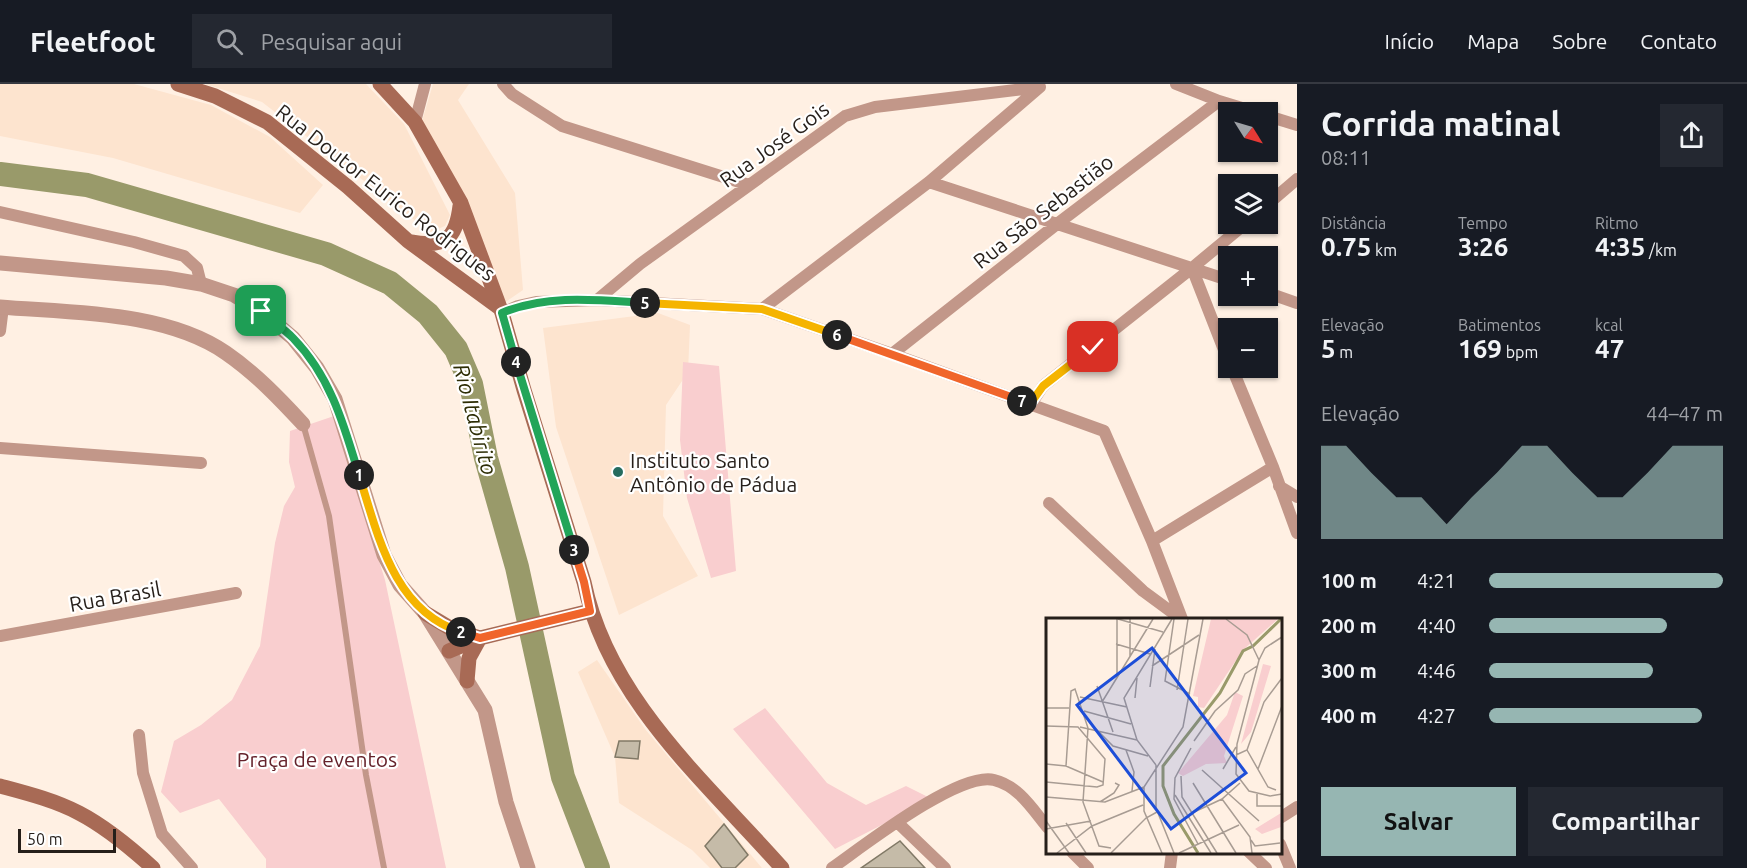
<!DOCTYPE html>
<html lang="pt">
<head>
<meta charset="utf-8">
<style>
	:root { --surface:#171b24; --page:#242831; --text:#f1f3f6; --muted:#9ea1a6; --line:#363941; --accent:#96b6b2 }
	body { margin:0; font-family:Ubuntu,sans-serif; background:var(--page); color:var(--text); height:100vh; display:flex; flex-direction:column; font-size:22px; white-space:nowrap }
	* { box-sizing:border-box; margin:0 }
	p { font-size:20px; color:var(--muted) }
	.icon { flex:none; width:33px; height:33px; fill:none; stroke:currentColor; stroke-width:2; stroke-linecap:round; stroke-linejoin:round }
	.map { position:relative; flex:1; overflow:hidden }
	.drawer { display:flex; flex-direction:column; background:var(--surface); width:450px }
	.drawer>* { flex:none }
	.needle { width:39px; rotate:127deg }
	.fabs { position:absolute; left:1218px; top:18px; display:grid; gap:12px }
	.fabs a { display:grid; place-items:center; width:60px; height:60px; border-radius:0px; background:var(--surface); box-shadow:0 2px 4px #0004; font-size:30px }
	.scale { position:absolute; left:18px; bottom:15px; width:98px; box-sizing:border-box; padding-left:6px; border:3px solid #261f1a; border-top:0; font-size:16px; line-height:21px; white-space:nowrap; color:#261f1a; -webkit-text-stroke:4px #fff; paint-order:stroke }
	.pin { position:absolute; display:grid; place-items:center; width:51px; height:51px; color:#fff; margin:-26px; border-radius:12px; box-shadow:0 3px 9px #0006 }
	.km { position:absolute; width:30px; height:30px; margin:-15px; border-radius:50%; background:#222; color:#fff; font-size:16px; line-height:30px; text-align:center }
	.round { display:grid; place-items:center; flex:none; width:63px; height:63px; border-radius:0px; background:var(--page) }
	.headline { display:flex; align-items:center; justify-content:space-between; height:102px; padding:0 24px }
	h1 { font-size:33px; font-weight:700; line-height:45px }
	.figures { display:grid; grid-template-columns:repeat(3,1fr); gap:9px; height:102px; padding:6px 24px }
	.figures div { display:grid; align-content:center }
	.figures b { font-size:26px; font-weight:700 }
	.figures small { font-size:16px; font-weight:400 }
	.figures p { font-size:16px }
	.chart { height:168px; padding:12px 24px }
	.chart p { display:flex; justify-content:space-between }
	.chart svg { width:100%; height:108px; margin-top:6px; fill:var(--accent); opacity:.7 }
	.cta { display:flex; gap:12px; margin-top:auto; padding:12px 24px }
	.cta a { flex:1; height:69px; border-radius:0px; background:var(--accent); color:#111; font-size:24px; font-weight:700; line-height:69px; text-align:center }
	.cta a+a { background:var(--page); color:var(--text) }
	ul { padding:0 24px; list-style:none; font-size:20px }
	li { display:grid; grid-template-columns:96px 72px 1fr; align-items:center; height:45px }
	li i { height:15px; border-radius:8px; background:var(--accent) }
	header { display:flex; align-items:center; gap:36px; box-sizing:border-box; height:84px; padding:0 30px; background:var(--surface); border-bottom:2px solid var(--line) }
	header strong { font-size:28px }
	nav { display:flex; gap:33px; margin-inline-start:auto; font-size:21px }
	.search { width:420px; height:54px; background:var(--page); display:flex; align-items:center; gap:15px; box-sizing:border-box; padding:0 21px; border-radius:0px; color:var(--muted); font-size:22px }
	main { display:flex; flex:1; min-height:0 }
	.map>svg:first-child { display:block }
	.built { fill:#fde4cf }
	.green { fill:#f9cecf }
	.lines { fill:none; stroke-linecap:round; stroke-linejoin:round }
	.river { stroke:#999a6a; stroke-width:24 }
	.building { fill:#c5bba8; stroke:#817966; stroke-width:1.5 }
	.service { stroke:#c29789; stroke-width:6 }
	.minor { stroke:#c29789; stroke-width:12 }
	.tertiary { stroke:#c29789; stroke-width:15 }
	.secondary { stroke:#a86a55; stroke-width:15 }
	.split-1-casing { stroke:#fff; stroke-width:12 }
	.split-2-casing { stroke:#fff; stroke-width:12 }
	.split-3-casing { stroke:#fff; stroke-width:12 }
	.split-4-casing { stroke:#fff; stroke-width:12 }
	.split-5-casing { stroke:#fff; stroke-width:12 }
	.split-6-casing { stroke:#fff; stroke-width:12 }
	.split-7-casing { stroke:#fff; stroke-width:12 }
	.split-8-casing { stroke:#fff; stroke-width:12 }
	.split-1 { stroke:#22a559; stroke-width:8 }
	.split-2 { stroke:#f5b400; stroke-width:8 }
	.split-3 { stroke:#f0652b; stroke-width:8 }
	.split-4 { stroke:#22a559; stroke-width:8 }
	.split-5 { stroke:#22a559; stroke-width:8 }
	.split-6 { stroke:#f5b400; stroke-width:8 }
	.split-7 { stroke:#f0652b; stroke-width:8 }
	.split-8 { stroke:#f5b400; stroke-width:8 }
	.poi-dot { fill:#266c5f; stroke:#fff; stroke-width:2 }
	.labels { text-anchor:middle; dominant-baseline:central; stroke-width:4.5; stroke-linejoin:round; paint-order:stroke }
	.street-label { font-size:21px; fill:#261f1a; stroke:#fff }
	.poi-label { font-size:21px; fill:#261f1a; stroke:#fff; text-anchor:start }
	.park-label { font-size:21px; fill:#65222b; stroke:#fff }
	.water-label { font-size:22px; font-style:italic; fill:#2d2d05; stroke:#fff }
	.inset-river { fill:none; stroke:#999a6a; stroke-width:3 }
	.inset-road { fill:none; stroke:#a89c93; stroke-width:1.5 }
	.view { fill:#1d4ed8; fill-opacity:0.15; stroke:#1d4ed8; stroke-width:3 }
	.inset-edge { fill:none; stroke:#261f1a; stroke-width:3 }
</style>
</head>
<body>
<header>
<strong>Fleetfoot</strong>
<div class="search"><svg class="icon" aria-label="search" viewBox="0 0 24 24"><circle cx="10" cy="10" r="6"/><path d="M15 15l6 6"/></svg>Pesquisar aqui</div>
<nav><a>Início</a><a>Mapa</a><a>Sobre</a><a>Contato</a></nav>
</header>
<main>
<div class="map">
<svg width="1297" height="784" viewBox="0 0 1297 784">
	<rect width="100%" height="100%" fill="#fff0e3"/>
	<path class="built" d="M0,0H134L211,21L270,53L323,101L300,129L113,74L0,52Z
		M205,0H366L404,40L450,131L445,142L430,148L262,18Z
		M433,0H469L458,16L515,109L523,206L504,219L422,37Z
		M658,229L690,241L688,288L666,321L663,432L698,492L619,531L556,343L543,244Z
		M597,576L645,645L762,784H710L692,766L619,719L615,673L578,588Z"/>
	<path class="green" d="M683,278L719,282L736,487L711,494L687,414L680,356Z
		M334,332L385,496L446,784H266V775L219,715L180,729L161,708L174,657L201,641L232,616L260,562L275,459L284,422L295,403L289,378L290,347Z
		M765,624L827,699L866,721L906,702L932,715L835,765L733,645Z"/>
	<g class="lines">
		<path class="river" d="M0,90L87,101L326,170L390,199L428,230L456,265L471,300L486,374L517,483L563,693L598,784"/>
	</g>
	<path class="building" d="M619,657H640L638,675L615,673Z
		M724,740L748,771L735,784H722L705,762Z
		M900,757L925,784H861Z"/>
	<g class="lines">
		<path class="service" d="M303,340L329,432L366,691L384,784"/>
		<path class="minor" d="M503,0L512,10L562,42L749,101
			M1176,0L1219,17L1255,28
			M1268,32L1297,41
			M415,38L425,0
			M929,98L1228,196
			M1268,120L1297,95
			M0,128L134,158L184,172L197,184L201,200
			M1192,184L1228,276
			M1268,209L1297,219
			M597,216L640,180L845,32L875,23L1040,3
			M762,225L929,98L1040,3
			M502,229L518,222L536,218L597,216L762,225L892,270L1104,347L1152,457L1182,535
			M0,247L3,223
			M892,270L1057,140L1219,17
			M1232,284L1273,383L1297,449
			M1031,320L1043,302L1192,184L1245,140
			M0,364L201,379
			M1279,402L1297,413
			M1049,419L1143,507L1181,535
			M1152,457L1273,383
			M0,552L236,509
			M139,651L143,689L162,750L192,784
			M1280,734L1297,723
			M897,738L945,784
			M1280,760L1290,784
			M1072,768L1088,784
			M1249,768L1266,784
			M832,784C862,763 959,687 994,696C1019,702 1033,726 1048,744
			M1170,784L1172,768"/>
		<path class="tertiary" d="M0,179L166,194L201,200L234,211L261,227L293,254L317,284L335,315L384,471L400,501L425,529L485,626L506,718L528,784
			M0,223C72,229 165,227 226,269C255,289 279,314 303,340"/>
		<path class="secondary" d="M178,0L215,12L267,38L348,103L408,157L501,225
			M380,0L415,38L461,119L502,229L524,306L584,498C608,615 706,698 782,784
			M411,158C444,164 456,156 460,122
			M425,529L450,544L480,554L469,574L467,597
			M449,567L480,554L590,527
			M0,702C26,709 54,716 79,729C106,743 131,764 153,784"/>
	</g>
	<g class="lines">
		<defs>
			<path id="split-1" d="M261,227C271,236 283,244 293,254C331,293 344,341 359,391"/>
			<path id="split-2" d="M359,391C378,451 393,526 461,548"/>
			<path id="split-3" d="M461,548L480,554L590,527L584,498L574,466"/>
			<path id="split-4" d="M516,278L574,466"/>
			<path id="split-5" d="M516,278L502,229C546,210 598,216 645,219"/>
			<path id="split-6" d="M645,219L762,225L837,251"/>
			<path id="split-7" d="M837,251L1022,317"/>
			<path id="split-8" d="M1022,317L1030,320L1043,302L1093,263"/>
		</defs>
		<use href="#split-1" class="split-1-casing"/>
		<use href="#split-2" class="split-2-casing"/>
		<use href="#split-3" class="split-3-casing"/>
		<use href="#split-4" class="split-4-casing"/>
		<use href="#split-5" class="split-5-casing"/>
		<use href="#split-6" class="split-6-casing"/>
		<use href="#split-7" class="split-7-casing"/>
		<use href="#split-8" class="split-8-casing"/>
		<use href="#split-1" class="split-1"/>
		<use href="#split-2" class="split-2"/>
		<use href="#split-3" class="split-3"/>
		<use href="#split-4" class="split-4"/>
		<use href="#split-5" class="split-5"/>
		<use href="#split-6" class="split-6"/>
		<use href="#split-7" class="split-7"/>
		<use href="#split-8" class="split-8"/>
	</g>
	<circle class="poi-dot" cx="618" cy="388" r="6"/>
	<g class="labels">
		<g class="street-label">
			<text transform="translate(774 60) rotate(-36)">Rua José Gois</text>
			<text transform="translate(386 108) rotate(38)">Rua Doutor Eurico Rodrigues</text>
			<text transform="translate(1043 127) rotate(-38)">Rua São Sebastião</text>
			<text transform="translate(115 512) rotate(-10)">Rua Brasil</text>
		</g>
		<g class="poi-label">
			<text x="630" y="376">Instituto Santo<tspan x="630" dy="24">Antônio de Pádua</tspan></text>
		</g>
		<g class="park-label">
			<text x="317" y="675">Praça de eventos</text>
		</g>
		<g class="water-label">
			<text transform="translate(476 335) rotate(75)">Rio Itabirito</text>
		</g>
	</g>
	<g transform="translate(1046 534)">
		<rect width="236" height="236" fill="#fff0e3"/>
		<path d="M165,1H232L197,32L158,90L152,89V79L147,78ZM217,46L225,48L205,114L195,126ZM189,74L197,78L178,138L181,145L160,146L137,158L132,155L181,97ZM235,195V209L216,216L209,211Z" fill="#f9cecf"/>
		<path class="inset-river" d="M152,235L128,196L117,168V148L174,75L197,33L207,28L235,1"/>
		<path class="inset-road" d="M71,1V60M72,1L117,14M128,1L119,63L144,76M180,1L201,17L213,42L191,126L190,156L203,173L224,178L236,176M70,26L104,36M84,38V1M213,42L219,30L236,19M106,48L153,17M51,68L67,114M104,69L109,31M131,72L142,1M34,79L81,89M89,80L91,60M56,84L107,1M0,90H23M38,93L85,106M0,108L32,109L59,141L57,167L51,169L0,164M34,109L91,122M50,111L67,128L102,138M148,123L169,93L192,72L199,56L211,48M145,130L129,160L128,181L152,226M80,132L88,154L86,173M201,132L222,169L230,172M190,137L201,132L218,84L236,60M0,146L20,148L57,164M110,147L91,122L78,80L126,1M110,147V190L128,235M20,148L25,73L29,71L42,110L37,184L53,228L65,230M177,151L190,129M212,151L236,88M156,152L213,203M135,158L136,179L171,235M147,165L190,235M211,176V188H236M129,177L165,235M0,179L59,184L98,169M176,181L204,219L206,235M54,184L68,175L73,167L69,165M146,195L176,181L194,165M0,203L23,235M20,205L40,235M0,211L45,203M205,222L209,228L234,225M11,235L46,208L97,187M65,235L100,200L111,194M116,235L98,193V169L137,109L157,1M133,235L193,207"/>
		<path class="view" d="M106,30L200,155L125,211L31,87Z"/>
		<rect width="236" height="236" class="inset-edge"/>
	</g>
</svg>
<div class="fabs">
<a><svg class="needle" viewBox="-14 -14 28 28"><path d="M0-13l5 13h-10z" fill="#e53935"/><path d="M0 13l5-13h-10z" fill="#9ea1a6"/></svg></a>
<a><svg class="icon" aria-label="layers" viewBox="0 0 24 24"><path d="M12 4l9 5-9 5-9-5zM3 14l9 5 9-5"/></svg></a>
<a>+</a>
<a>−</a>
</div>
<div class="scale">50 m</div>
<div class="pin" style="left:261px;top:227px;background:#1e9e55"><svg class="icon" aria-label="arrive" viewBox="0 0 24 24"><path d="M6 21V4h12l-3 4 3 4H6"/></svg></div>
<div class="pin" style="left:1093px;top:263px;background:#d93025"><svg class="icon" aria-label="check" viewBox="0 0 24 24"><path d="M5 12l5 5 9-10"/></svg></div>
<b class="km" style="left:359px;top:391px">1</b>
<b class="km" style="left:461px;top:548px">2</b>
<b class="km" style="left:574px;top:466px">3</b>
<b class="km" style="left:516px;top:278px">4</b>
<b class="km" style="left:645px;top:219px">5</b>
<b class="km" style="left:837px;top:251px">6</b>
<b class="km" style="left:1022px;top:317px">7</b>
</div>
<section class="drawer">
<div class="headline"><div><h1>Corrida matinal</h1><p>08:11</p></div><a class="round"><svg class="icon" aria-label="share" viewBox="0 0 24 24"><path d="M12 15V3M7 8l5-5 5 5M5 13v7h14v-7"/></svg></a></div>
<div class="figures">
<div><p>Distância</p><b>0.75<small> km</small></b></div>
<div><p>Tempo</p><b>3:26</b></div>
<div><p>Ritmo</p><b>4:35<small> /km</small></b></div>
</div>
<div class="figures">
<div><p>Elevação</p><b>5<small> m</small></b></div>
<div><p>Batimentos</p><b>169<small> bpm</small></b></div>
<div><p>kcal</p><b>47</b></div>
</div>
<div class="chart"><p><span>Elevação</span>44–47 m</p>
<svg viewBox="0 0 160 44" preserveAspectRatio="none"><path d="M0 44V6L10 6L20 17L30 27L40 27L50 38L60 27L70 17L80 6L90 6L100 17L110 27L120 27L130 17L140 6L150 6L160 6V44z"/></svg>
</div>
<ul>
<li><b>100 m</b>4:21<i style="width:100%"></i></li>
<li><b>200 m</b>4:40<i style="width:76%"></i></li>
<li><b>300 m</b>4:46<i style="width:70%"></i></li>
<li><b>400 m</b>4:27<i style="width:91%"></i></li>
</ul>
<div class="cta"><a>Salvar</a><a>Compartilhar</a></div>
</section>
</main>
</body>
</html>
